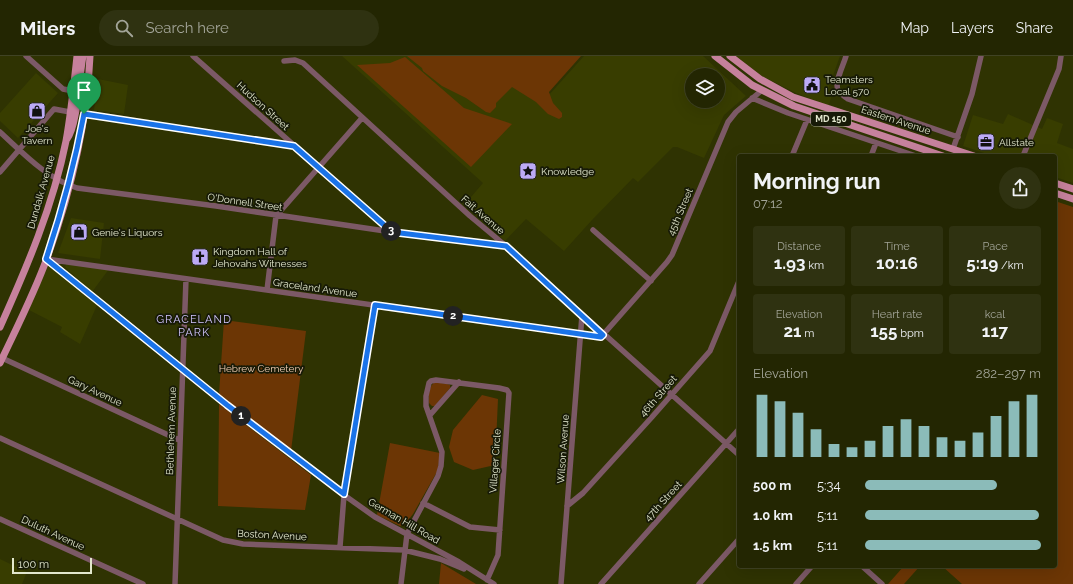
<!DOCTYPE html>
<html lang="en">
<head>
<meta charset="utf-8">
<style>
	:root { --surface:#232602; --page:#2f3211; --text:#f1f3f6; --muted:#a3a599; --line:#404324; --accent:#8bbbb9 }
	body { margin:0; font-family:Raleway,sans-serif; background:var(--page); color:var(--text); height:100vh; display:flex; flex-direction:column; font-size:15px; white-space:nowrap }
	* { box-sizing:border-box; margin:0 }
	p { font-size:13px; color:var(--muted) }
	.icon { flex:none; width:22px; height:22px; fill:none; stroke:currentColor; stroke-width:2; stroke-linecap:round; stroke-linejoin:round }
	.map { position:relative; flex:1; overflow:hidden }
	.drawer { position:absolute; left:737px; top:98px; width:320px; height:414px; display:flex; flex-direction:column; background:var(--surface); border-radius:4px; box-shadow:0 4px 16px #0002,0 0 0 1px var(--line) }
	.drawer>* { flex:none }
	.controls { position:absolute; left:685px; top:12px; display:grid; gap:8px }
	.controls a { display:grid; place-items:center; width:40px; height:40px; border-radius:50%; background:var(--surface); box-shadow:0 4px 16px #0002,0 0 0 1px var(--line); font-size:20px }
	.scale { position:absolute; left:12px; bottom:10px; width:80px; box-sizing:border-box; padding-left:4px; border:2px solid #e2e7cd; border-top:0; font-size:11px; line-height:14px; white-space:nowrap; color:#e2e7cd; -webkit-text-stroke:3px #171a07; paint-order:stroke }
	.pin { position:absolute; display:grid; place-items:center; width:34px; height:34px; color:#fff; margin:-41px -17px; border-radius:50% 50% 50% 0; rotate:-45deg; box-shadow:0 0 4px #0007 }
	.pin .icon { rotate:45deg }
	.km { position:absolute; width:20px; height:20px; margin:-10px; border-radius:50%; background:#222; color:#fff; font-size:11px; line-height:20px; text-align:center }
	.round { display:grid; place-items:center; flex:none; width:42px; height:42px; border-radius:21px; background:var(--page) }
	.summary { display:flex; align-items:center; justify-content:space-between; height:68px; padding:0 16px }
	h1 { font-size:22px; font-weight:700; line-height:30px }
	.figures { display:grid; grid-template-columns:repeat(3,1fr); gap:6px; height:68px; padding:4px 16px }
	.figures div { display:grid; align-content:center; border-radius:4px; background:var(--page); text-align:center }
	.figures b { font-size:17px; font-weight:700 }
	.figures small { font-size:11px; font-weight:400 }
	.figures p { font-size:11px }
	.chart { height:112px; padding:8px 16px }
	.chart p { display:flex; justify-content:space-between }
	.chart svg { width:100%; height:72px; margin-top:4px; stroke:var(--accent); stroke-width:6 }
	ul { padding:0 16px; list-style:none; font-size:13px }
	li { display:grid; grid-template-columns:64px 48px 1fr; align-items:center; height:30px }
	li i { height:10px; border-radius:5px; background:var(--accent) }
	header { display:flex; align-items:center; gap:24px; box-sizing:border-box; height:56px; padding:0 20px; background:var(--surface); border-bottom:1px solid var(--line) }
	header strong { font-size:19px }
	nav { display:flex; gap:22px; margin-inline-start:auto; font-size:14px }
	.search { width:280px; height:36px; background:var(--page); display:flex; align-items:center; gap:10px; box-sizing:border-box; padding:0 14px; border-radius:22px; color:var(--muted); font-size:15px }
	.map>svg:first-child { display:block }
	.built { fill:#383d00; fill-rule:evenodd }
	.green { fill:#6c3605 }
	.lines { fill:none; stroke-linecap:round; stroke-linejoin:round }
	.minor { stroke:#7c5966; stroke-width:5.5 }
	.major { stroke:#c6819c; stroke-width:7 }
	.route-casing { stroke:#fff; stroke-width:8 }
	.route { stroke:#1a73e8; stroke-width:5 }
	.labels { text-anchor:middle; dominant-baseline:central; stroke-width:3.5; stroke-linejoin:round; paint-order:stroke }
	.shield { fill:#171a07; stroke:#a5aa92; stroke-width:1 }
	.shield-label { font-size:9px; font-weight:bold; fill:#e2e7cd }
	.poi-label { font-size:10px; fill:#e2e7cd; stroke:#171a07; text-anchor:start }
	.street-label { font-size:10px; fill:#e2e7cd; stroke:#171a07 }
	.park-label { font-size:10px; fill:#f4ceb5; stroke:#171a07 }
	.neighbourhood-label { font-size:11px; letter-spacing:1px; fill:#d1c4fd; stroke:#171a07 }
</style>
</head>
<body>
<header>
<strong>Milers</strong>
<div class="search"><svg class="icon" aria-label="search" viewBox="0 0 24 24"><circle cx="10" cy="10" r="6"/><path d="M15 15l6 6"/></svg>Search here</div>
<nav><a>Map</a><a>Layers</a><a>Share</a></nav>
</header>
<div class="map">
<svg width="1073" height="528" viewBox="0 0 1073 528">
	<rect width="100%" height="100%" fill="#2f3302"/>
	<path class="built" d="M342,0H424L549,39L584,0H703L746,40L724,59L704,102L677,91H673L638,126L633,122L592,164L564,195L526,163L505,185L465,148L483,127ZM692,19H718V45H692Z
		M736,0H840L829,31L831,41L829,50L796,37L760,19Z
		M36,17L58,37L18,82L0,65V57Z
		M98,23L128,29L124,58L94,54Z
		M1008,58L1042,73L1047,62L1063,68L1057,87L1073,93V127L1055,121V100H993L963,90L973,59L1003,68Z
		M71,162L104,167L100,203L58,197Z
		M47,206L98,247L80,288L60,276L62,271L29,254Z
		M66,208L109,213L92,236L65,211Z
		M0,503L27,516L22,528H0Z"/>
	<path class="green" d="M407,0H581L549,36L553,47L562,57V61L559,63L548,58L536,46L512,31L496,47V51L490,57L486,56L466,42L442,30L423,15L422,12Z
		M405,1L464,52L512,68L471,111L357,9L390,7Z
		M1055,145L1073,151V528H962L942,510H1055Z
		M224,264L306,275L291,395L219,338Z
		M435,326L447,328L450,329V332L435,350H432L429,347C429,340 428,331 435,326Z
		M482,339L498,343L495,409L473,414L454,406L449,391L453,374Z
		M219,348L311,419L305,454L218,450Z
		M390,387L440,397L438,414L413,458L405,468L400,470L377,459Z
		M441,507L476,528H439Z
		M904,510H920L904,528H888Z"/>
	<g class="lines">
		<path class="minor" d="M26,0L63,33L73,35
			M193,0L392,176
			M846,0C844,8 834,26 838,34C840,37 845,41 848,43L958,81
			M284,5L295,4L303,7L470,160L506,190L739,399
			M752,42L788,57L916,100
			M84,58L293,89
			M0,76C23,97 46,122 77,132L216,150L392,176L504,190
			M953,93L972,38L981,0
			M792,100L807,64
			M871,100L876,87
			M1023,100L1059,13L1061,0
			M0,116L54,53L70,56
			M593,174L651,225
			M46,203L601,281L667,206L672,199L728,66L736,56L761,35
			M46,203L211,336L344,439L375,461L459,506L494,528
			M267,234L276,160L362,62
			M2,302L179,384
			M430,359L459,326
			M0,382L223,484L243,488L404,494L440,503L464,513
			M423,447L470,471L500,474
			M567,450L583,437L652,361L710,295L739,225
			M0,463L143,528
			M340,491L344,439L375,249
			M862,510L882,528
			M175,528L186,223
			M401,528L407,478L438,420L441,410L442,396L426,350V340L429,327L431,325L436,324L499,332L507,334L509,337L498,499L487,524
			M561,528L582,259
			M601,528L739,373
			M699,528L739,483
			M796,528L812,510"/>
		<path class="major" d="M715,0L752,29L794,50L943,100
			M730,0L760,23L793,41L974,100
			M67,83C74,73 74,62 77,50C79,34 80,17 83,0
			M1055,127L1073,133
			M1055,137L1073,143
			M0,271C27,211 53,150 66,85C71,57 74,28 77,0
			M0,307C16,273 34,238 47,202C70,138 87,68 90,0"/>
	</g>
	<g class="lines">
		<defs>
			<path id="route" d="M84,58L294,90L392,176L506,190L603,279L601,281L375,249L344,438L227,349L46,203C62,155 75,107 84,58Z"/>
		</defs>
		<use href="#route" class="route-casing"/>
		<use href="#route" class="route"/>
	</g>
	<defs>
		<symbol id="civic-square" viewBox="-11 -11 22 22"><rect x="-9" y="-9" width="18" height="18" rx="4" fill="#bcaaf6" stroke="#171a07"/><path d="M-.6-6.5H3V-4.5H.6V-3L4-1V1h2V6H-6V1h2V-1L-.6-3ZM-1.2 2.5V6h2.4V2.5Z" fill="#111"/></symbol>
		<symbol id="shop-square" viewBox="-11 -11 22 22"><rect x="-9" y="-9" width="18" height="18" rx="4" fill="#bcaaf6" stroke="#171a07"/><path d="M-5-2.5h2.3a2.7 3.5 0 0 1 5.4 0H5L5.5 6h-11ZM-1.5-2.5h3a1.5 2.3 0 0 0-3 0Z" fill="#111"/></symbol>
		<symbol id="office-square" viewBox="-11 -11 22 22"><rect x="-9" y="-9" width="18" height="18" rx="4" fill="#bcaaf6" stroke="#171a07"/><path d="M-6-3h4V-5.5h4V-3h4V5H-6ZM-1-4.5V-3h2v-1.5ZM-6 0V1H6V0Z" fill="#111"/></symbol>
		<symbol id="sight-square" viewBox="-11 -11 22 22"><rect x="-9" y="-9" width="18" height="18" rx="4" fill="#bcaaf6" stroke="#171a07"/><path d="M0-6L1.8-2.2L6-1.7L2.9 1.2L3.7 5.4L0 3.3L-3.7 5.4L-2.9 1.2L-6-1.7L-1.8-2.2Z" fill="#111"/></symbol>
		<symbol id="church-square" viewBox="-11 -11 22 22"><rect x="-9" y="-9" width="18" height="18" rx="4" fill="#bcaaf6" stroke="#171a07"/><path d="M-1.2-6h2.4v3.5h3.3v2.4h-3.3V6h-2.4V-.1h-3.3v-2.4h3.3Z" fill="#111"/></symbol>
	</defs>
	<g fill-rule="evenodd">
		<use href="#civic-square" x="802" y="19" width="20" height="20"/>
		<use href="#shop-square" x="27" y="45" width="20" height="20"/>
		<use href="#office-square" x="976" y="76" width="20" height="20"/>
		<use href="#sight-square" x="518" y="105" width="20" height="20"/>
		<use href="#shop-square" x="69" y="166" width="20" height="20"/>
		<use href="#church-square" x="190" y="191" width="20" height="20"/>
	</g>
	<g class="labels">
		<rect class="shield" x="811" y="56" width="40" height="14" rx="3"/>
		<g class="shield-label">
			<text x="831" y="63">MD 150</text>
		</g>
		<g class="poi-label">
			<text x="825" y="23">Teamsters<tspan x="825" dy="12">Local 570</tspan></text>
			<text x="37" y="72" text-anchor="middle">Joe's<tspan x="37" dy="12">Tavern</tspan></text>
			<text x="999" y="86">Allstate</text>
			<text x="541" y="115">Knowledge</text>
			<text x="92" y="176">Genie's Liquors</text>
			<text x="213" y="195">Kingdom Hall of<tspan x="213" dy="12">Jehovahs Witnesses</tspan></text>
		</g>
		<g class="street-label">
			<text transform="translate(263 50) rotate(42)">Hudson Street</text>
			<text transform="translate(896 64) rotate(18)">Eastern Avenue</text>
			<text transform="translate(41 136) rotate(-74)">Dundalk Avenue</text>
			<text transform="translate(245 146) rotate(8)">O'Donnell Street</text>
			<text transform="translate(680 156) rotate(-67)">45th Street</text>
			<text transform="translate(483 159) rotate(41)">Fait Avenue</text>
			<text transform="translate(315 232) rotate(8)">Graceland Avenue</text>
			<text transform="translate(95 335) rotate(25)">Gary Avenue</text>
			<text transform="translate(658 340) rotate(-49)">46th Street</text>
			<text transform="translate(171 375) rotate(-88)">Bethlehem Avenue</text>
			<text transform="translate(563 393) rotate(-86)">Wilson Avenue</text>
			<text transform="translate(495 405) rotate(-86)">Villager Circle</text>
			<text transform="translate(663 445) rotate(-48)">47th Street</text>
			<text transform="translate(404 465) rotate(30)">German Hill Road</text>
			<text transform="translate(53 477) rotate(25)">Duluth Avenue</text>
			<text transform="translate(272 479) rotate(3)">Boston Avenue</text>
		</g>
		<g class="park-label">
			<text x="261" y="312">Hebrew Cemetery</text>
		</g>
		<g class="neighbourhood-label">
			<text x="194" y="263">GRACELAND<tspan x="194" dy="13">PARK</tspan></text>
		</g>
	</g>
</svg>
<div class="controls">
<a><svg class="icon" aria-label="layers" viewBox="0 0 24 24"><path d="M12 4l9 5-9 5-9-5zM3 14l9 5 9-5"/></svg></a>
</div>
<div class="scale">100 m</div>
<div class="pin" style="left:84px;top:58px;background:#1e9e55"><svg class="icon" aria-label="arrive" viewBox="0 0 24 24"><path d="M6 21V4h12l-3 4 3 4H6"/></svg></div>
<b class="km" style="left:241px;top:360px">1</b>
<b class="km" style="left:453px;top:260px">2</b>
<b class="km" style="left:391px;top:175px">3</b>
<section class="drawer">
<div class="summary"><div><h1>Morning run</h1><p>07:12</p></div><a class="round"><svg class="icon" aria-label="share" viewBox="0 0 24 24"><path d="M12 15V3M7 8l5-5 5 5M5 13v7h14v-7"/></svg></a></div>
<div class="figures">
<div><p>Distance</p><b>1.93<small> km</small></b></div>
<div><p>Time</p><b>10:16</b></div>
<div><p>Pace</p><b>5:19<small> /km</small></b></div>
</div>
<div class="figures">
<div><p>Elevation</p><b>21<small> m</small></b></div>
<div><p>Heart rate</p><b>155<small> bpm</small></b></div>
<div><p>kcal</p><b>117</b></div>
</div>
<div class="chart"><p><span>Elevation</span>282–297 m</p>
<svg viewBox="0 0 160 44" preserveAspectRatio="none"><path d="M5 44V6M15 44V10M25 44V17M35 44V27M45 44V36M55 44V38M65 44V34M75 44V25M85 44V21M95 44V25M105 44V32M115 44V34M125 44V29M135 44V19M145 44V10M155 44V6"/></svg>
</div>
<ul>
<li><b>500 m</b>5:34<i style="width:75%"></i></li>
<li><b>1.0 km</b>5:11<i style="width:99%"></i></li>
<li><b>1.5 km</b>5:11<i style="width:100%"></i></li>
</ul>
</section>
</div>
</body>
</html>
